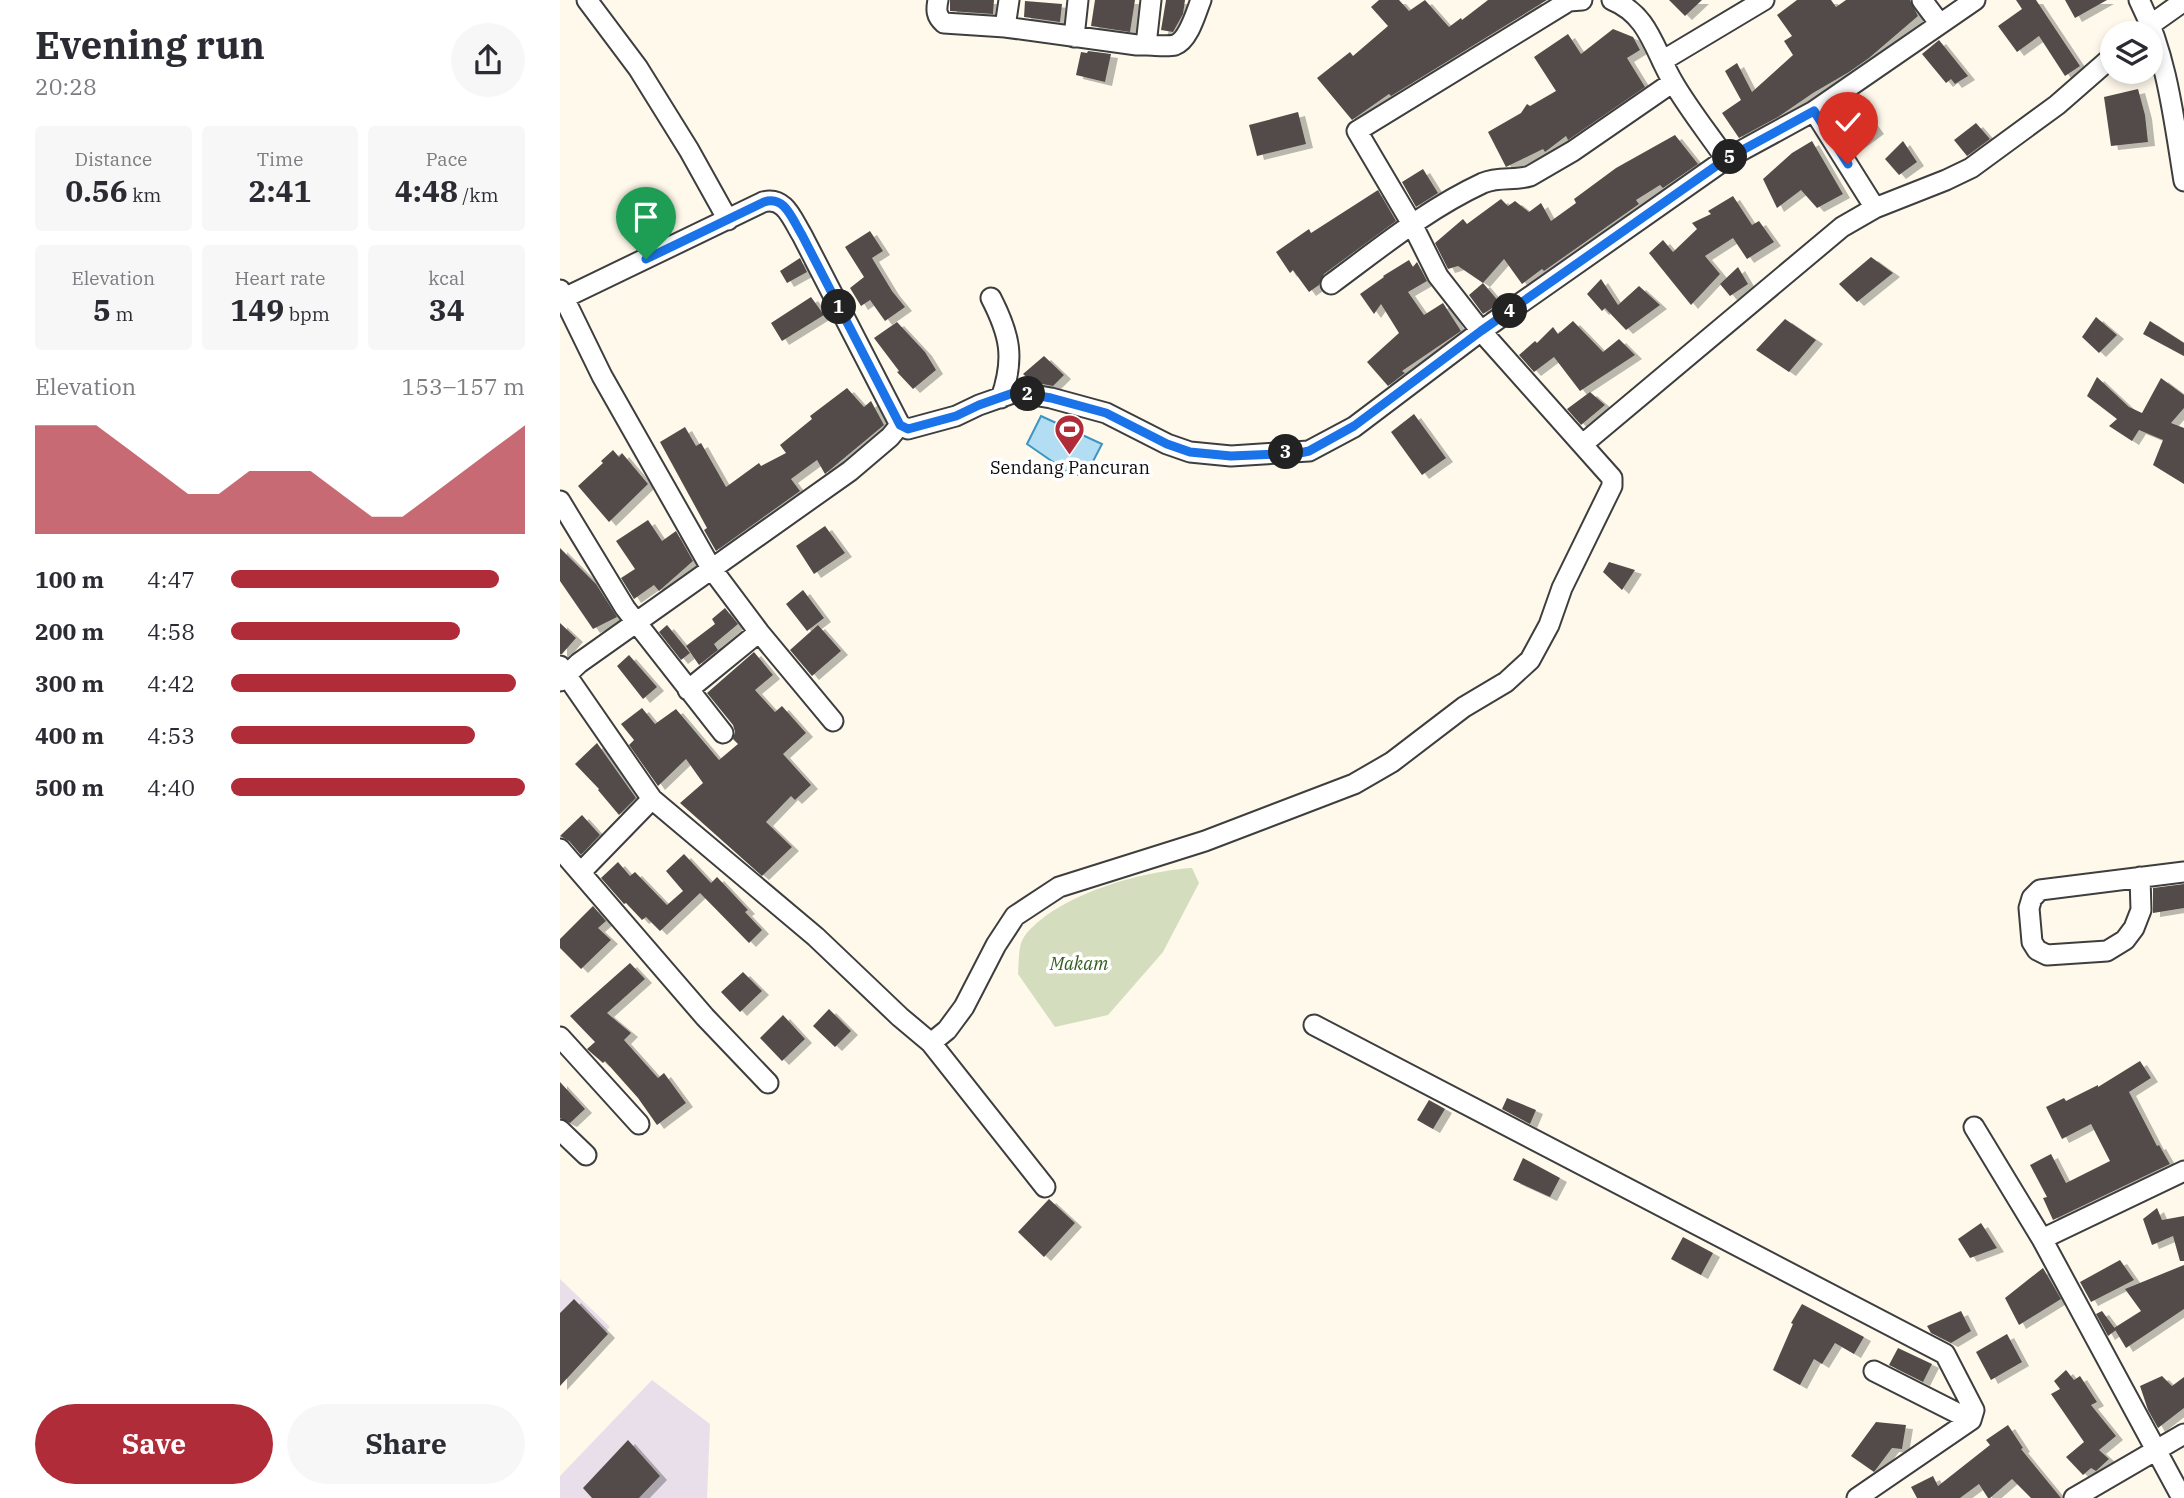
<!DOCTYPE html>
<html lang="en">
<head>
<meta charset="utf-8">
<style>
	:root { --surface:#fff; --page:#f7f7f7; --text:#2b2b33; --muted:#7c7c81; --accent:#b12c39 }
	body { margin:0; font-family:"IBM Plex Serif",serif; background:var(--page); color:var(--text); height:100vh; display:flex; flex-direction:column; font-size:26px; white-space:nowrap }
	* { box-sizing:border-box; margin:0 }
	p { font-size:23px; color:var(--muted) }
	.icon { flex:none; width:38px; height:38px; fill:none; stroke:currentColor; stroke-width:2; stroke-linecap:round; stroke-linejoin:round }
	.map { position:relative; flex:1; overflow:hidden }
	.sheet { display:flex; flex-direction:column; background:var(--surface); width:560px }
	.sheet>* { flex:none }
	.fabs { position:absolute; left:1540px; top:21px; display:grid; gap:14px }
	.fabs a { display:grid; place-items:center; width:63px; height:63px; border-radius:50%; background:var(--surface); box-shadow:0 4px 10px #0003; font-size:35px }
	.pin { position:absolute; display:grid; place-items:center; width:60px; height:60px; color:#fff; margin:-72px -30px; border-radius:50% 50% 50% 0; rotate:-45deg; box-shadow:0 0 7px #0007 }
	.pin .icon { rotate:45deg }
	.km { position:absolute; width:35px; height:35px; margin:-18px; border-radius:50%; background:#222; color:#fff; font-size:19px; line-height:35px; text-align:center }
	.round { display:grid; place-items:center; flex:none; width:74px; height:74px; border-radius:37px; background:var(--page) }
	.overview { display:flex; align-items:center; justify-content:space-between; height:119px; padding:0 35px }
	h1 { font-size:38px; font-weight:700; line-height:52px }
	.stats { display:grid; grid-template-columns:repeat(3,1fr); gap:10px; height:119px; padding:7px 35px }
	.stats div { display:grid; align-content:center; border-radius:7px; background:var(--page); text-align:center }
	.stats b { font-size:30px; font-weight:700 }
	.stats small { font-size:19px; font-weight:400 }
	.stats p { font-size:19px }
	.chart { height:196px; padding:14px 35px }
	.chart p { display:flex; justify-content:space-between }
	.chart svg { width:100%; height:126px; margin-top:7px; fill:var(--accent); opacity:.7 }
	.cta { display:flex; gap:14px; margin-top:auto; padding:14px 35px }
	.cta a { flex:1; height:80px; border-radius:42px; background:var(--accent); color:#fff; font-size:28px; font-weight:700; line-height:80px; text-align:center }
	.cta a+a { background:var(--page); color:var(--text) }
	ul { padding:0 35px; list-style:none; font-size:23px }
	li { display:grid; grid-template-columns:112px 84px 1fr; align-items:center; height:52px }
	li i { height:18px; border-radius:9px; background:var(--accent) }
	main { display:flex; flex:1; min-height:0 }
	.map>svg:first-child { display:block }
	.industrial { fill:#e8dfea }
	.cemetery { fill:#d4ddbe }
	.water { fill:#b2ddf2; stroke:#3d95c4; stroke-width:2 }
	.building { fill:#534c48; filter:url(#shadow) }
	.lines { fill:none; stroke-linecap:round; stroke-linejoin:round }
	.minor-casing { stroke:#3e3e3e; stroke-width:23 }
	.minor { stroke:#fff; stroke-width:19 }
	.route-casing { stroke:#fff; stroke-width:14 }
	.route { stroke:#1a73e8; stroke-width:9 }
	.labels { text-anchor:middle; dominant-baseline:central; stroke-width:7; stroke-linejoin:round; paint-order:stroke }
	.poi-label { font-size:18px; fill:#0b0b0b; stroke:#fff }
	.park-label { font-size:18px; font-style:italic; fill:#305e20; stroke:#fff }
</style>
</head>
<body>
<main>
<section class="sheet">
<div class="overview"><div><h1>Evening run</h1><p>20:28</p></div><a class="round"><svg class="icon" aria-label="share" viewBox="0 0 24 24"><path d="M12 15V3M7 8l5-5 5 5M5 13v7h14v-7"/></svg></a></div>
<div class="stats">
<div><p>Distance</p><b>0.56<small> km</small></b></div>
<div><p>Time</p><b>2:41</b></div>
<div><p>Pace</p><b>4:48<small> /km</small></b></div>
</div>
<div class="stats">
<div><p>Elevation</p><b>5<small> m</small></b></div>
<div><p>Heart rate</p><b>149<small> bpm</small></b></div>
<div><p>kcal</p><b>34</b></div>
</div>
<div class="chart"><p><span>Elevation</span>153–157 m</p>
<svg viewBox="0 0 160 44" preserveAspectRatio="none"><path d="M0 44V6L10 6L20 6L30 14L40 22L50 30L60 30L70 22L80 22L90 22L100 30L110 38L120 38L130 30L140 22L150 14L160 6V44z"/></svg>
</div>
<ul>
<li><b>100 m</b>4:47<i style="width:91%"></i></li>
<li><b>200 m</b>4:58<i style="width:78%"></i></li>
<li><b>300 m</b>4:42<i style="width:97%"></i></li>
<li><b>400 m</b>4:53<i style="width:83%"></i></li>
<li><b>500 m</b>4:40<i style="width:100%"></i></li>
</ul>
<div class="cta"><a>Save</a><a>Share</a></div>
</section>
<div class="map">
<svg width="1624" height="1498" viewBox="0 0 1624 1498">
	<defs>
		<filter id="shadow"><feDropShadow dx="7" dy="4" stdDeviation="0" flood-color="#0004"/></filter>
	</defs>
	<rect width="100%" height="100%" fill="#fef9ea"/>
	<path class="industrial" d="M0,1279L50,1327L0,1379Z
		M92,1380L150,1424L147,1498H0V1476Z"/>
	<path class="cemetery" d="M632,868L639,883L603,952L548,1015L495,1027L458,974C459,963 458,945 464,937C495,895 582,871 632,868Z"/>
	<path class="water" d="M481,416L542,444L529,469L518,475L509,473L467,444Z"/>
	<path class="building" d="M390,0H434L433,14L390,11Z
		M535,0H575L570,32L531,26Z
		M606,0H625L623,14L613,32L601,30Z
		M819,0H839L849,11L865,0L889,27L901,18L902,20L928,0H987L831,96L829,94L792,120L757,78L790,52L793,56L828,26L811,7Z
		M1109,0H1142L1125,16Z
		M1237,0H1271L1276,7L1286,0H1350L1358,16L1309,58L1289,72L1253,93L1218,117L1179,138L1162,113L1181,100L1165,71L1177,63L1192,92L1233,55L1224,41L1232,36L1217,15Z
		M1456,0H1476L1520,66L1505,76L1479,36L1457,52L1438,26L1462,9Z
		M1505,0H1547L1515,18Z
		M465,1L502,4L500,22L464,17Z
		M1053,29L1073,37L1080,50L1067,58L1085,87L1008,140L1006,136L985,152L983,149L946,167L928,132L961,113L967,104L970,106L996,91L974,57L1008,34L1021,54Z
		M1379,40L1408,76L1395,84L1391,79L1386,83L1362,54Z
		M528,51L551,54L545,82L516,75L521,52L527,53Z
		M1578,89L1585,115L1588,142L1551,146L1544,97Z
		M1300,107L1317,130L1294,147L1280,126Z
		M738,112L746,144L697,156L689,125Z
		M1416,123L1430,139L1407,156L1394,140Z
		M1115,135L1138,164L1103,188L1100,185L1076,200L1079,204L984,271L982,269L962,284L944,259L923,283L898,266L888,269L875,243L903,219L907,224L941,199L948,206L955,201L969,212L981,203L991,221L1016,203L1014,199L1056,168Z
		M1252,141L1283,194L1257,208L1241,190L1217,208L1203,179L1232,153Z
		M1343,141L1357,162L1339,175L1325,159Z
		M863,169L878,193L856,207L842,182Z
		M818,190L836,221L764,274L759,285L749,292L733,270L730,273L716,252L749,229L751,233Z
		M1173,196L1192,225L1199,221L1214,242L1187,259L1173,238L1145,256L1160,274L1131,305L1089,253L1103,240L1113,252L1137,229L1132,223L1151,214L1148,211Z
		M310,231L323,251L312,258L332,291L345,307L325,321L310,300L301,306L290,288L304,277L285,247Z
		M1311,257L1333,273L1297,302L1279,284Z
		M240,258L247,272L227,283L220,271Z
		M849,260L853,267L857,262L867,281L848,292L864,315L883,303L901,331L842,371L845,373L828,386L807,362L839,333L821,304L814,314L800,294L824,277L823,276Z
		M1178,267L1188,284L1170,296L1160,284Z
		M1041,279L1058,305L1079,286L1100,305L1066,330L1045,308L1042,311L1027,294Z
		M923,283L940,303L923,314L909,295Z
		M251,297L264,315L222,341L211,323Z
		M1536,317L1557,335L1539,353L1522,337Z
		M1225,319L1256,340L1229,372L1196,350Z
		M1013,321L1043,352L1059,339L1075,355L1020,391L994,357L974,372L959,355L975,341L977,343L993,327L998,334Z
		M1590,321L1624,343V356L1583,334Z
		M337,322L365,352L376,370L353,389L337,372L339,371L314,338Z
		M484,356L504,375L493,386L472,382L463,374Z
		M1537,377L1569,407L1582,413L1601,378L1624,395V408L1611,423L1624,428V484L1593,465L1603,440L1579,430L1572,441L1549,426L1557,419L1527,396Z
		M287,388L304,407L311,401L324,425L265,474L257,460L231,479L240,491L156,551L144,530L147,528L100,442L125,427L136,446L141,443L166,487L199,463L201,466L226,453L220,445L252,419L250,416Z
		M1030,392L1045,405L1021,425L1007,409Z
		M854,414L886,458L862,475L831,432Z
		M53,450L59,457L62,453L88,484L49,522L18,486L43,463L41,461Z
		M88,520L102,541L116,531L133,561L99,591L94,585L74,599L61,578L75,569L56,541Z
		M265,526L285,553L254,574L236,546Z
		M0,548L36,584L57,617L33,629L0,581Z
		M1049,562L1075,570L1062,590L1043,572Z
		M243,590L264,618L247,631L226,604Z
		M165,608L178,624L154,644L158,650L139,665L126,646L155,624L152,619Z
		M0,623L16,638L2,654H0Z
		M107,625L130,653L121,660L99,632Z
		M258,625L281,651L252,676L230,650Z
		M194,652L213,675L195,690L215,712L222,706L246,733L223,754L251,785L235,800L231,796L206,822L232,847L202,876L120,803L143,783L126,759L98,786L69,745L74,740L61,724L82,708L95,724L116,709L159,760L178,744L173,739L175,732L173,725L147,693Z
		M69,655L97,687L83,699L57,666Z
		M37,743L76,798L59,815L38,790L39,789L15,764Z
		M22,815L40,835L21,855L9,841L0,836Z
		M124,854L151,883L157,877L188,910L185,912L202,930L189,943L140,893L100,931L86,917L82,920L66,903L64,904L41,878L58,862L70,876L75,872L107,905L123,891L106,871Z
		M1624,884V908L1593,913V888Z
		M33,906L46,921L38,928L51,940L21,969L0,948V939Z
		M70,963L85,979L47,1013L71,1033L64,1040L98,1078L104,1073L126,1103L97,1125L78,1098L45,1061L43,1063L27,1049L35,1042L10,1016Z
		M183,972L202,991L180,1012L161,992Z
		M269,1009L291,1031L275,1047L253,1026Z
		M223,1015L245,1039L222,1061L200,1038Z
		M1580,1061L1591,1078L1569,1092L1597,1146L1599,1145L1610,1164L1493,1220L1483,1198L1487,1197L1470,1165L1491,1154L1506,1183L1550,1161L1531,1124L1502,1139L1486,1107L1504,1098L1506,1101L1538,1085V1087Z
		M0,1082L25,1109L10,1123L0,1118Z
		M947,1098L976,1110L970,1124L942,1109Z
		M869,1100L885,1109L873,1129L857,1120Z
		M963,1158L1000,1178L990,1197L953,1180Z
		M489,1199L515,1223L484,1257L458,1232Z
		M1597,1208L1602,1220L1624,1216V1261H1620L1613,1236L1592,1245L1583,1219Z
		M1421,1223L1437,1248L1410,1258L1398,1239Z
		M1123,1237L1153,1253L1141,1275L1111,1259Z
		M1560,1260L1574,1280L1531,1302L1520,1282Z
		M1624,1265V1309L1566,1348L1554,1328L1581,1311L1565,1289Z
		M1483,1268L1501,1299L1459,1325L1445,1298Z
		M14,1299L48,1334L0,1386V1313Z
		M1242,1304L1304,1337L1294,1354L1275,1343L1262,1364L1254,1359L1240,1385L1213,1370L1233,1324L1231,1323Z
		M1401,1311L1411,1331L1391,1343L1371,1333L1367,1326Z
		M1542,1311L1556,1330L1548,1336L1536,1314Z
		M1447,1334L1462,1362L1431,1380L1416,1352Z
		M1338,1348L1372,1364L1363,1382L1329,1365Z
		M1506,1370L1514,1380L1520,1376L1537,1402L1531,1405L1556,1436L1539,1450L1549,1459L1536,1471L1531,1468L1523,1475L1506,1457L1524,1442L1491,1394L1500,1389L1494,1381Z
		M1602,1376L1612,1386L1624,1377V1408L1598,1428L1588,1410L1580,1386Z
		M1316,1422L1346,1425L1342,1449L1332,1448L1314,1472L1291,1456Z
		M1448,1425L1463,1448L1461,1449L1501,1498H1471L1452,1479L1430,1498H1428L1419,1484L1400,1498H1357L1351,1487L1373,1476L1378,1486L1430,1445L1426,1440Z
		M68,1440L100,1476L79,1498H32L23,1488Z"/>
	<g class="lines">
		<defs>
			<path id="minor" d="M27,0L78,68L129,150L168,220
				M378,0C376,10 376,16 384,23L445,27L577,45H586L591,0
				M1052,0C1089,15 1094,50 1113,82C1128,108 1148,133 1166,159
				M1362,0L1380,24
				M1579,0C1607,55 1614,120 1624,181
				M445,27L449,0
				M1579,33L1624,1
				M514,37L518,0
				M586,45C595,45 607,47 615,45C629,40 636,12 641,0
				M1102,61L1204,0
				M1254,111L1315,208
				M771,284C820,248 867,209 923,183C939,176 955,181 970,176L1013,151L1113,82
				M0,290L42,376L151,568L199,632L273,721
				M431,298C450,335 455,358 441,398
				M0,300L203,202C225,196 232,219 242,235L340,425
				M1023,444L1282,227L1315,208L1386,180L1411,168L1497,105L1552,57
				M0,501L65,608L163,733
				M0,666L92,799L256,937L340,1017L371,1043L485,1187
				M0,681L19,663L290,471L330,437L340,425L348,429L396,416L419,405L456,392L491,398L546,413L607,444L630,452L671,456L749,451L794,427L921,331L1166,159L1254,111L1415,0
				M128,690L199,632
				M0,849L145,1017L208,1083
				M21,872L92,799
				M1580,877L1581,910L1574,928L1565,940L1547,951L1487,955L1477,950L1472,942L1469,908L1472,898L1480,890L1624,872
				M754,1025L1385,1354L1414,1410L1411,1420L1297,1498
				M0,1037L79,1124
				M371,1043L387,1030L404,1007L436,945L455,916L499,887L645,841L794,784L832,762L904,707L946,682L970,660L989,625L1002,588L1052,486V478L921,331L878,276L852,224L797,131L1009,1L1022,0
				M1414,1127L1482,1239L1622,1498
				M0,1130L26,1155
				M1482,1239L1624,1171
				M1314,1371L1411,1420
				M1514,1498L1624,1434"/>
		</defs>
		<use href="#minor" class="minor-casing"/>
		<use href="#minor" class="minor"/>
	</g>
	<g class="lines">
		<defs>
			<path id="route" d="M86,259L204,202C225,195 232,219 242,235L340,425L348,429L396,416L419,405L456,392L491,398L546,413L607,444L630,452L671,456L740,453L749,451L794,426L921,331L1166,159L1254,111L1288,164"/>
		</defs>
		<use href="#route" class="route-casing"/>
		<use href="#route" class="route"/>
	</g>
	<defs>
		<symbol id="stadium-pin" viewBox="-11 -11 22 30"><path d="M0 17L-7.5 6A9.5 9.5 0 1 1 7.5 6Z" fill="#b12c39" stroke="#fff"/><path d="M0-5a6.5 5 0 1 0 0 10a6.5 5 0 1 0 0-10ZM-3.5-1.8h7v3.6h-7Z" fill="#fff"/></symbol>
	</defs>
	<g fill-rule="evenodd">
		<use href="#stadium-pin" x="492" y="412" width="35" height="47"/>
	</g>
	<g class="labels">
		<g class="poi-label">
			<text x="510" y="467">Sendang Pancuran</text>
		</g>
		<g class="park-label">
			<text x="519" y="963">Makam</text>
		</g>
	</g>
</svg>
<div class="fabs">
<a><svg class="icon" aria-label="layers" viewBox="0 0 24 24"><path d="M12 4l9 5-9 5-9-5zM3 14l9 5 9-5"/></svg></a>
</div>
<div class="pin" style="left:86px;top:259px;background:#1e9e55"><svg class="icon" aria-label="arrive" viewBox="0 0 24 24"><path d="M6 21V4h12l-3 4 3 4H6"/></svg></div>
<div class="pin" style="left:1288px;top:164px;background:#d93025"><svg class="icon" aria-label="check" viewBox="0 0 24 24"><path d="M5 12l5 5 9-10"/></svg></div>
<b class="km" style="left:279px;top:307px">1</b>
<b class="km" style="left:468px;top:394px">2</b>
<b class="km" style="left:726px;top:452px">3</b>
<b class="km" style="left:950px;top:311px">4</b>
<b class="km" style="left:1170px;top:157px">5</b>
</div>
</main>
</body>
</html>
